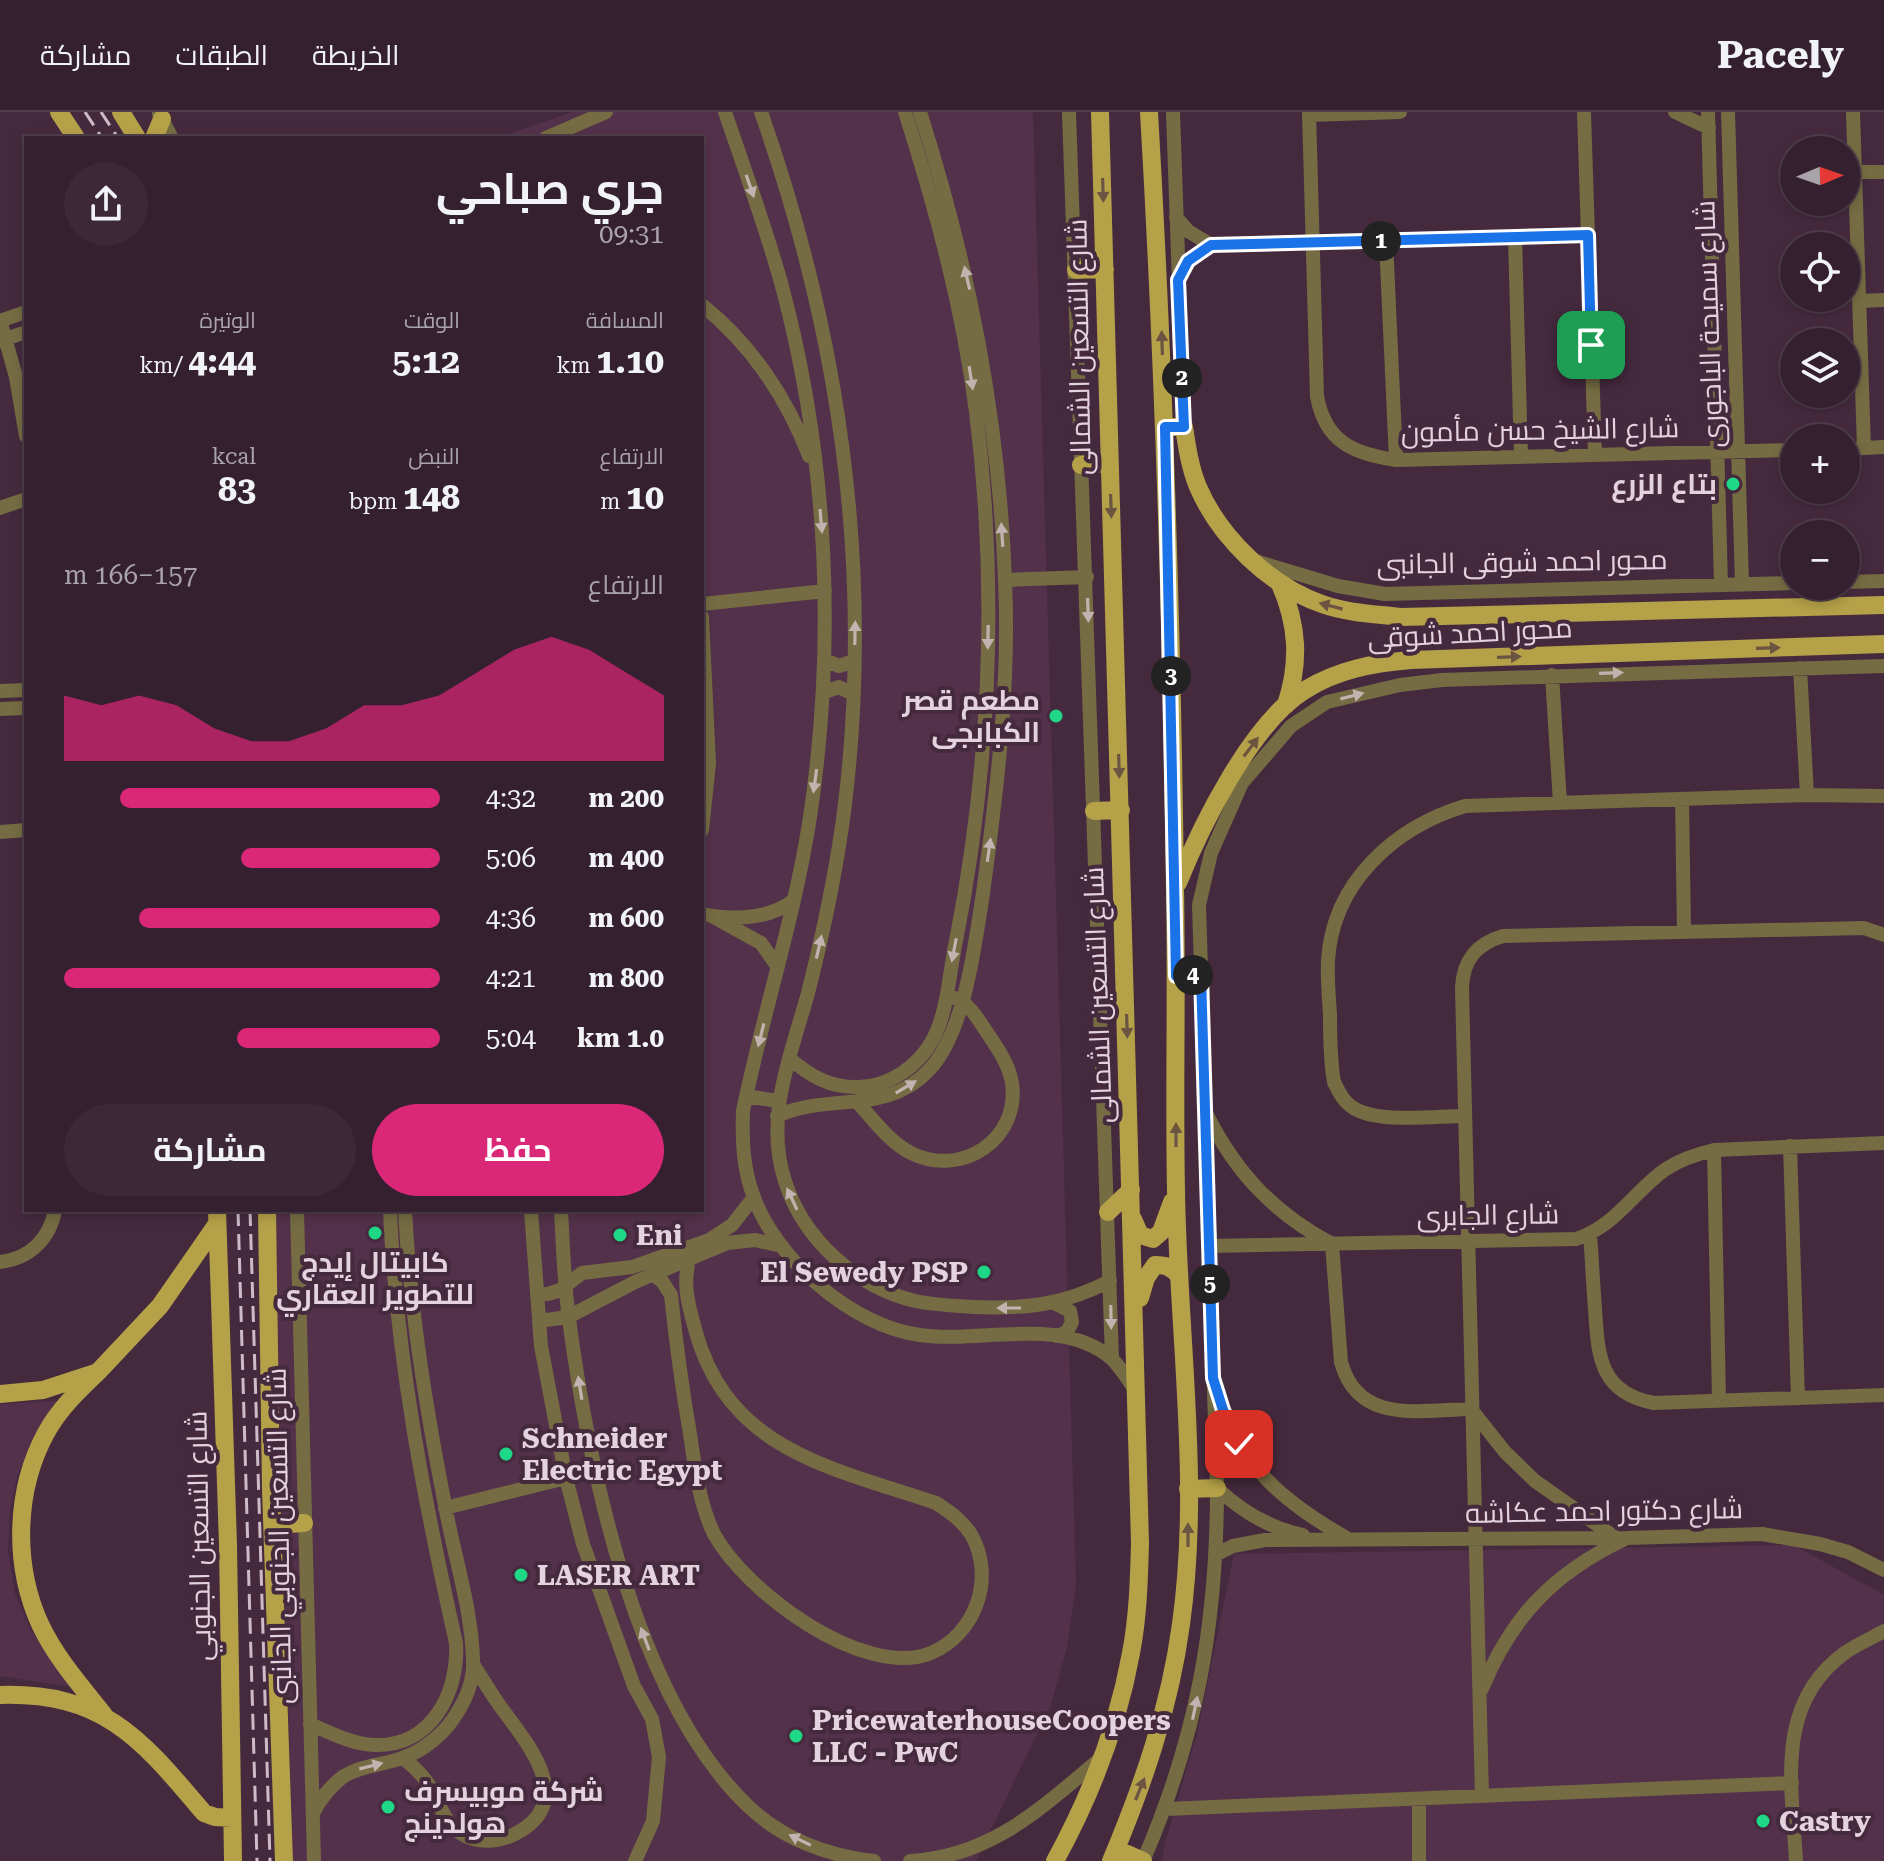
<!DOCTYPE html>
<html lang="ar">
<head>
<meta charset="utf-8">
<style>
	:root { --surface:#34202e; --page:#3c2836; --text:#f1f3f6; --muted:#a9a3aa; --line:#4e3e4a; --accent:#db2777 }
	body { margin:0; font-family:"Roboto Serif",Cairo,serif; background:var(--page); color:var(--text); direction:rtl; height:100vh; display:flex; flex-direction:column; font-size:30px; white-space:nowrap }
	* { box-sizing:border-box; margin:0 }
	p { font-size:26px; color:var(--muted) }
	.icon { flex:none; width:44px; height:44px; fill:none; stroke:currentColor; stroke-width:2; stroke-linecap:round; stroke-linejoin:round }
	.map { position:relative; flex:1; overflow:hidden; direction:ltr }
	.side { position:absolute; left:24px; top:24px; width:680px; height:1076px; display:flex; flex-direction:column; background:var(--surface); border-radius:0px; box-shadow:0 4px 12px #0003,0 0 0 2px var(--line); direction:rtl }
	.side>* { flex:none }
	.needle { width:52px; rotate:88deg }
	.buttons { position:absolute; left:1780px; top:24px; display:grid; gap:16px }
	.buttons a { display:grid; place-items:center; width:80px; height:80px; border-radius:50%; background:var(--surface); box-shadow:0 4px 12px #0003,0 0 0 2px var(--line); font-size:40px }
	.pin { position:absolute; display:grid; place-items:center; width:68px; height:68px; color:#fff; margin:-34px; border-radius:16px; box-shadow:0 4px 12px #0006 }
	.km { position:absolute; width:40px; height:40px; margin:-20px; border-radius:50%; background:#222; color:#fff; font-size:22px; line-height:40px; text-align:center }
	.round { display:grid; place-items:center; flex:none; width:84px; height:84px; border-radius:42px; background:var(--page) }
	.head { display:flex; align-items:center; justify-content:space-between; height:136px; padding:0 40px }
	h1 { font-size:44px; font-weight:700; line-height:60px }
	.figures { display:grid; grid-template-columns:repeat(3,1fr); gap:12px; height:136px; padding:8px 40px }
	.figures div { display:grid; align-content:center }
	.figures b { font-size:34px; font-weight:700 }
	.figures small { font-size:22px; font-weight:400 }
	.figures p { font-size:22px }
	.chart { height:224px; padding:16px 40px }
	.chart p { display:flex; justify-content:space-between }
	.chart svg { width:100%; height:144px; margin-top:8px; fill:var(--accent); opacity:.7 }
	.button { display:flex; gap:16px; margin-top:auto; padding:16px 40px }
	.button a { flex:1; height:92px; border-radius:48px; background:var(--accent); color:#fff; font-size:32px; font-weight:700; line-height:92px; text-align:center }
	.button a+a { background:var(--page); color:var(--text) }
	ul { padding:0 40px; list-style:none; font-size:26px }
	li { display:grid; grid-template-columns:128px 96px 1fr; align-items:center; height:60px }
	li i { height:20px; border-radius:10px; background:var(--accent) }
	header { display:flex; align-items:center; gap:48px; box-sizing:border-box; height:112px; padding:0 40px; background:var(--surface); border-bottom:2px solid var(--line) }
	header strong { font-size:38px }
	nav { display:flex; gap:44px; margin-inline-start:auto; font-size:28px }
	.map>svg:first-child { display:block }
	.built { fill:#53314a }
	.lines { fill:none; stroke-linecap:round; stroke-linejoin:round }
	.minor { stroke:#756c43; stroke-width:14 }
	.major { stroke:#b5a148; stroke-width:18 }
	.rail { stroke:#cebbc8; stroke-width:3; stroke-dasharray:16 8; stroke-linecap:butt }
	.oneway { fill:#c3b3b0 }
	.oneway2 { fill:#6c5442 }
	.route-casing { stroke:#fff; stroke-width:16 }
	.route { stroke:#1a73e8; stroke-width:10 }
	.poi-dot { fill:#1fd887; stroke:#452a3e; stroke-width:3 }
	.labels { text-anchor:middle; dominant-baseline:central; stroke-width:8; stroke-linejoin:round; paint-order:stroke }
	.street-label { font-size:28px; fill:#e4d2de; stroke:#452a3e }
	.poi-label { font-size:28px; font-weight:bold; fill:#e4d2de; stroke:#452a3e; text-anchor:start }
</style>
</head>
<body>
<header>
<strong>Pacely</strong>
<nav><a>الخريطة</a><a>الطبقات</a><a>مشاركة</a></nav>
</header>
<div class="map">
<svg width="1884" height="1749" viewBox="0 0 1884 1749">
	<rect width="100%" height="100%" fill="#452a3e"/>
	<path class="built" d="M572,0H1033L1076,1472L1067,1535L1051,1593L976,1749H293L273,1098H702V26H497Z
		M57,1289L39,1315L18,1362L10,1398L8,1438L15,1482L31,1518L73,1575L0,1564V1292Z
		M1794,1433L1884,1483V1749H1162L1165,1731L1197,1622L1234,1442Z"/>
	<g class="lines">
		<path class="minor" d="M725,0C745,59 767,118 783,178C828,349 836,530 810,705C795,804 763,901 743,999C742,1028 743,1056 753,1083C776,1148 852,1214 920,1223C981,1232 1059,1203 1111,1246C1121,1255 1128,1269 1137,1280
			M761,0C840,225 874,462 844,700C836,760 823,822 808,881C791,943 764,1005 785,1069C803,1127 856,1175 915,1189C935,1193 954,1194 974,1195C1027,1197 1063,1193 1110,1169
			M1069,0L1112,1247
			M1173,0L1184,315
			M1309,0L1317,284C1325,330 1354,342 1396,348L1794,338
			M1584,0L1595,343
			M1675,0L1709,16
			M1708,0L1721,472
			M1728,0L1742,471
			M1853,0L1864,336
			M159,2L172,26
			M1309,3L1400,0
			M546,26L606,0
			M1854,60H1884
			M1176,105L1188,119L1211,133
			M1515,125L1521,345
			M1386,129L1396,348
			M1178,168L1188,149L1211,133L1588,123
			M1859,189L1884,188
			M702,193C751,232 787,286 809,344
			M0,208L16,265L26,324
			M0,209L26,200
			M0,229L26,220
			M1846,337L1884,335
			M0,396L26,387
			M1255,449L1338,474L1385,482L1794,471
			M1005,468L1087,465
			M1846,470L1884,469
			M702,492L825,479
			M702,505L709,651L702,718
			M825,548L839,554L854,549
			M1800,556L1807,683
			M1552,563L1560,691
			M0,579L26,578
			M824,580L839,575L853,582
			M0,597L26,596
			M1682,687L1684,820
			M0,720L26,718
			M702,802C733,808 767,808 793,789
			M712,804L761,831L777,854
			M789,946C810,964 830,976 859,975C890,974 917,955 932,929C948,900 949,861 956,829C990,655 998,476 976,300C963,197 936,98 905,0
			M746,984L778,989
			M858,991C874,1008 889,1030 911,1041C961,1066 1020,1028 1012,971C1009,951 995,933 984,916C977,905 968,891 955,886
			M1207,1003C1236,1061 1275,1102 1332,1132L1341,1250C1358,1313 1420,1298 1471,1297L1505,1340L1535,1369L1616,1426
			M777,1004C830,980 886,1004 929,958C965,920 975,832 983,781C997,678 1010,573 1005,468C999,306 969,154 920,0
			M1465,1004C1435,1004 1376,1012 1352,995C1343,989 1339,980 1334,970C1330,948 1330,925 1330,903C1329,885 1327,866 1328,848C1333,770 1395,715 1465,694L1807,683L1884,684
			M1790,1034L1798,1286
			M1714,1038L1719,1288
			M297,1098L314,1749
			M531,1098L541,1234L566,1366L583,1432L634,1574L652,1607L659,1645L653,1709L635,1749
			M561,1098C563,1134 564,1171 569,1207C589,1357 635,1587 749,1695C783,1727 828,1744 874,1749
			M1590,1123C1592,1147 1593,1172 1595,1197C1598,1243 1599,1281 1654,1291L1884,1283
			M1209,1134L1576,1127C1615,1115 1634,1079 1666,1057C1681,1047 1697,1042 1714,1038L1884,1031
			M0,1150C29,1147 50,1127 55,1098
			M652,1162L662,1169L671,1183C676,1230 682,1276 690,1322C695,1355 699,1391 714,1422C745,1479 863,1568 931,1541C976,1522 995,1466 972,1424C963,1409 950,1400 936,1391C833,1356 727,1339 695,1217C688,1192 682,1170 690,1145
			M537,1182H548L560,1178L582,1161L632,1155L709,1128L732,1113L754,1085
			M1056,1192L1070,1199L1072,1210L1067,1220L1057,1224
			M539,1209L568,1205L635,1170L727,1131L755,1128L782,1134
			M1219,1285C1240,1354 1285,1391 1345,1425
			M1217,1376C1242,1400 1269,1416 1303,1423
			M445,1396L566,1366
			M1217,1442L1233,1434L1265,1428L1627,1426L1762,1422L1820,1432L1848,1440L1884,1458
			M1482,1577C1511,1505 1554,1461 1623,1428
			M310,1612C330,1621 352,1632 374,1633C432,1635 459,1580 456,1531C424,1388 396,1244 390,1098
			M403,1646C413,1654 422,1662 429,1673C440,1691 443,1710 462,1722C478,1732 499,1730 515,1722C579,1689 526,1630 500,1594C490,1580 482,1566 473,1552
			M1482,1684L1462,876C1463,848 1476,832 1503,824L1864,816L1884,823
			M1419,1687V1749
			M1166,1697L1792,1671
			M313,1701C321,1686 330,1674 344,1664C362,1653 383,1653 402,1646C424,1639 446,1620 457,1601C467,1585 474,1567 473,1549C472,1497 454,1444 445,1393C426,1296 410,1198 405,1098
			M910,1749C991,1745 1041,1696 1100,1647
			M1143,1749C1197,1625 1217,1511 1217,1376L1199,793L1211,741L1242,671L1291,614L1327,590L1400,573L1442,568L1884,554
			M1796,1749C1792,1673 1774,1591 1846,1540C1858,1532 1872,1526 1884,1519"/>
		<path class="major" d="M59,0L76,26
			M121,0L137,26
			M154,26L162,7
			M1076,158L1105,157
			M1165,315H1184C1187,335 1190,356 1198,375C1220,426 1270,474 1322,492C1347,501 1375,502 1401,505L1884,493
			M1081,353L1109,351
			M1280,472C1298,513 1300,550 1286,593
			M1094,699L1121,698
			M1178,771C1201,714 1252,610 1305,578C1337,558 1373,551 1411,548L1884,532
			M1176,864L1201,863
			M217,1098L228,1433L233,1749
			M267,1098L271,1378L284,1749
			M1108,1100L1131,1078
			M1133,1107L1140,1123L1153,1127L1161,1120L1172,1090
			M1140,1186L1146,1166L1155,1153C1166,1153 1172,1155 1179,1164
			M98,1260C79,1278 59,1297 46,1321C15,1378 13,1452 40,1512C56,1546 81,1574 104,1603
			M0,1282L43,1278L98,1260L160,1194L217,1112
			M1188,1377L1217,1376
			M273,1413L304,1411
			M0,1583C105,1580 142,1628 204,1701L215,1705L232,1706
			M1116,1737L1143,1749
			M1055,1749C1090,1685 1118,1613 1131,1541C1138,1505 1139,1468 1140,1431L1100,0
			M1111,1749C1143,1673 1170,1595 1181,1512C1201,1369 1178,1223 1176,1079C1174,979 1177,879 1175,778C1172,519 1164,259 1149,0"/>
		<path class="rail" d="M85,0L102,26
			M101,0L118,26
			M238,1098L257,1749
			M250,1098L270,1749"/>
	</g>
	<defs><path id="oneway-solid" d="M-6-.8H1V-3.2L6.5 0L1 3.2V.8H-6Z" transform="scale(2)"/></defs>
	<g class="oneway">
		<use href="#oneway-solid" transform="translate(750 74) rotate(71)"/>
		<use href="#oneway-solid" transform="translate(967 166) rotate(-103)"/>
		<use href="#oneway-solid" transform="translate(971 266) rotate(81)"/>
		<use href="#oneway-solid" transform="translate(821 409) rotate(85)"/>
		<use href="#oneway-solid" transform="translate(1002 423) rotate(-94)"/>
		<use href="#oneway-solid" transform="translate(1088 498) rotate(88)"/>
		<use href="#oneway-solid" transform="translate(855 521) rotate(-89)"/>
		<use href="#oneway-solid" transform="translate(988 525) rotate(91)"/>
		<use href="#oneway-solid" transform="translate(1611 561) rotate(-2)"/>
		<use href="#oneway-solid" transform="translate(1352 584) rotate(-14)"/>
		<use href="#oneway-solid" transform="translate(815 669) rotate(98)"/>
		<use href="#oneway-solid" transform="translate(989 738) rotate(-82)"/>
		<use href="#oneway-solid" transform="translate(819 835) rotate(-77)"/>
		<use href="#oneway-solid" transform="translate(954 838) rotate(101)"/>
		<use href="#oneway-solid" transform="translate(761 923) rotate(104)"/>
		<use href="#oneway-solid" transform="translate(906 975) rotate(-31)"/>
		<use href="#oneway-solid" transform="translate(792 1087) rotate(-115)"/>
		<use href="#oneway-solid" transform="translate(1009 1196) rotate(180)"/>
		<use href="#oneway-solid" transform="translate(1111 1205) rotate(89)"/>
		<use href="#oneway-solid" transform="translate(580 1276) rotate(-99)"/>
		<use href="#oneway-solid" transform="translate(645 1527) rotate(-111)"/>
		<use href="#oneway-solid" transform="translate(1195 1596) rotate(-78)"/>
		<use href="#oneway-solid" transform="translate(371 1654) rotate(-14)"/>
		<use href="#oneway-solid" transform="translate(800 1728) rotate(-154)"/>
	</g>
	<g class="oneway2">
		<use href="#oneway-solid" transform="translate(1103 78) rotate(88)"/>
		<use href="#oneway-solid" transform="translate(1162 231) rotate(-92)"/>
		<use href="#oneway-solid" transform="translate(1111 394) rotate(88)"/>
		<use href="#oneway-solid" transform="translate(1331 494) rotate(-165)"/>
		<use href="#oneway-solid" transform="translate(1768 536) rotate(-2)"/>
		<use href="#oneway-solid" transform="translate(1509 545) rotate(-2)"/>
		<use href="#oneway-solid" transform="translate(1251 635) rotate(-53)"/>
		<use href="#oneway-solid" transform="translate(1119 654) rotate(88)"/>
		<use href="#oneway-solid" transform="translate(1127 914) rotate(88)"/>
		<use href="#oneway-solid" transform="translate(1176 1023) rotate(-90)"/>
		<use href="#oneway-solid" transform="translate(1188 1423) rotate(-90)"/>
		<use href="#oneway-solid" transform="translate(1140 1677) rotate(-68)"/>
	</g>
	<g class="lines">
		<defs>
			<path id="route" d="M1239,1332L1223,1298L1213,1266L1201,863L1176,864L1165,315H1184L1178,168L1188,149L1211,133L1588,123L1591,233"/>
		</defs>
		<use href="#route" class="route-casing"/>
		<use href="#route" class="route"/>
	</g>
	<g class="poi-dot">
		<circle cx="1733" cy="372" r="8"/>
		<circle cx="1056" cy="604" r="8"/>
		<circle cx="375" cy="1121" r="8"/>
		<circle cx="620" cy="1123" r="8"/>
		<circle cx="984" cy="1160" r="8"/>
		<circle cx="506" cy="1342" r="8"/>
		<circle cx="521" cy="1463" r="8"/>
		<circle cx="796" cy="1624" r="8"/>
		<circle cx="388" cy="1695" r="8"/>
		<circle cx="1763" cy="1709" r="8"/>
	</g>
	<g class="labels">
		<g class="street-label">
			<text transform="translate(1709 212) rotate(-92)">شارع سميحة الباجورى</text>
			<text transform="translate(1079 235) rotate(-91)">شارع التسعين الشمالى</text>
			<text transform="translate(1540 318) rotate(-1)">شارع الشيخ حسن مأمون</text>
			<text transform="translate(1522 450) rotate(-1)">محور احمد شوقى الجانبى</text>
			<text transform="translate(1470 521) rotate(-3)">محور احمد شوقى</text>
			<text transform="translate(1098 883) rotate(-92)">شارع التسعين الشمالى</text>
			<text transform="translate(1488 1103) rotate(-1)">شارع الجابرى</text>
			<text transform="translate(1604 1399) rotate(-1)">شارع دكتور احمد عكاشه</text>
			<text transform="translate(199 1424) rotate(-91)">شارع التسعين الجنوبي</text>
			<text transform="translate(279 1424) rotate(-91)">شارع التسعين الجنوبي الجانبى</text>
		</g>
		<g class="poi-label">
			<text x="1717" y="372" text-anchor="end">بتاع الزرع</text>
			<text x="1040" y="588" text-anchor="end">مطعم قصر<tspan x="1040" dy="32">الكبابجى</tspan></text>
			<text x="636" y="1123">Eni</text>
			<text x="375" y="1150" text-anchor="middle">كابيتال إيدج<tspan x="375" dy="32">للتطوير العقاري</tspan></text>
			<text x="968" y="1160" text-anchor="end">El Sewedy PSP</text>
			<text x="522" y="1326">Schneider<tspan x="522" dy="32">Electric Egypt</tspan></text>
			<text x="537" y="1463">LASER ART</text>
			<text x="812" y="1608">PricewaterhouseCoopers<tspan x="812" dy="32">LLC - PwC</tspan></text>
			<text x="404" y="1679">شركة موبيسرف<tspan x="404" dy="32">هولدينج</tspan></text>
			<text x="1779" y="1709">Castry</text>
		</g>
	</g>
</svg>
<div class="buttons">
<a><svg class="needle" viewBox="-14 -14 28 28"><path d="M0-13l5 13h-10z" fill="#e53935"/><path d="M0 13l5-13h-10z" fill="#a9a3aa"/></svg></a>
<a><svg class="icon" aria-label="locate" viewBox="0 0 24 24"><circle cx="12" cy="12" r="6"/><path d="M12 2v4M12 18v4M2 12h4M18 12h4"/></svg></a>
<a><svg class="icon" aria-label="layers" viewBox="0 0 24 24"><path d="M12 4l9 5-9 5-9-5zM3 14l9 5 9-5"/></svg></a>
<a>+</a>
<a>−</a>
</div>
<div class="pin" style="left:1591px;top:233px;background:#1e9e55"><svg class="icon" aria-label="arrive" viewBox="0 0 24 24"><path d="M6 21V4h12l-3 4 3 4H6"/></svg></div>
<div class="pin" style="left:1239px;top:1332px;background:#d93025"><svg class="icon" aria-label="check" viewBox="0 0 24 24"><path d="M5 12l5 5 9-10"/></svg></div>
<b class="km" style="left:1381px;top:129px">1</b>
<b class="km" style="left:1182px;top:266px">2</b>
<b class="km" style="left:1171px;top:564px">3</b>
<b class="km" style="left:1193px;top:863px">4</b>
<b class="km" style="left:1210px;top:1172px">5</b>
<section class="side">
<div class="head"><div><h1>جري صباحي</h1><p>09:31</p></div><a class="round"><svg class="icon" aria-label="share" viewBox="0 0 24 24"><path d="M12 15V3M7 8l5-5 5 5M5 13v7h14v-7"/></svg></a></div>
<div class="figures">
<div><p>المسافة</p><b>1.10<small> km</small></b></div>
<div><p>الوقت</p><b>5:12</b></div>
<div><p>الوتيرة</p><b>4:44<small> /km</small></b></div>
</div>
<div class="figures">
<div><p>الارتفاع</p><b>10<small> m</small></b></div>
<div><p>النبض</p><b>148<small> bpm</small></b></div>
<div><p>kcal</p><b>83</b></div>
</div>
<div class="chart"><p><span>الارتفاع</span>157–166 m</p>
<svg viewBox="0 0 160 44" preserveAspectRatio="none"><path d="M0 44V24L10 27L20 24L30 27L40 34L50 38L60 38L70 34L80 27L90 27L100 24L110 17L120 10L130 6L140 10L150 17L160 24V44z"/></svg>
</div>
<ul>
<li><b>200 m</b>4:32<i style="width:85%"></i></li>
<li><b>400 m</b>5:06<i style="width:53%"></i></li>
<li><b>600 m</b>4:36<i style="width:80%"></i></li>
<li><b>800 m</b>4:21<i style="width:100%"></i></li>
<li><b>1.0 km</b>5:04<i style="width:54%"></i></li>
</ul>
<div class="button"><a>حفظ</a><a>مشاركة</a></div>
</section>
</div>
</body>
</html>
